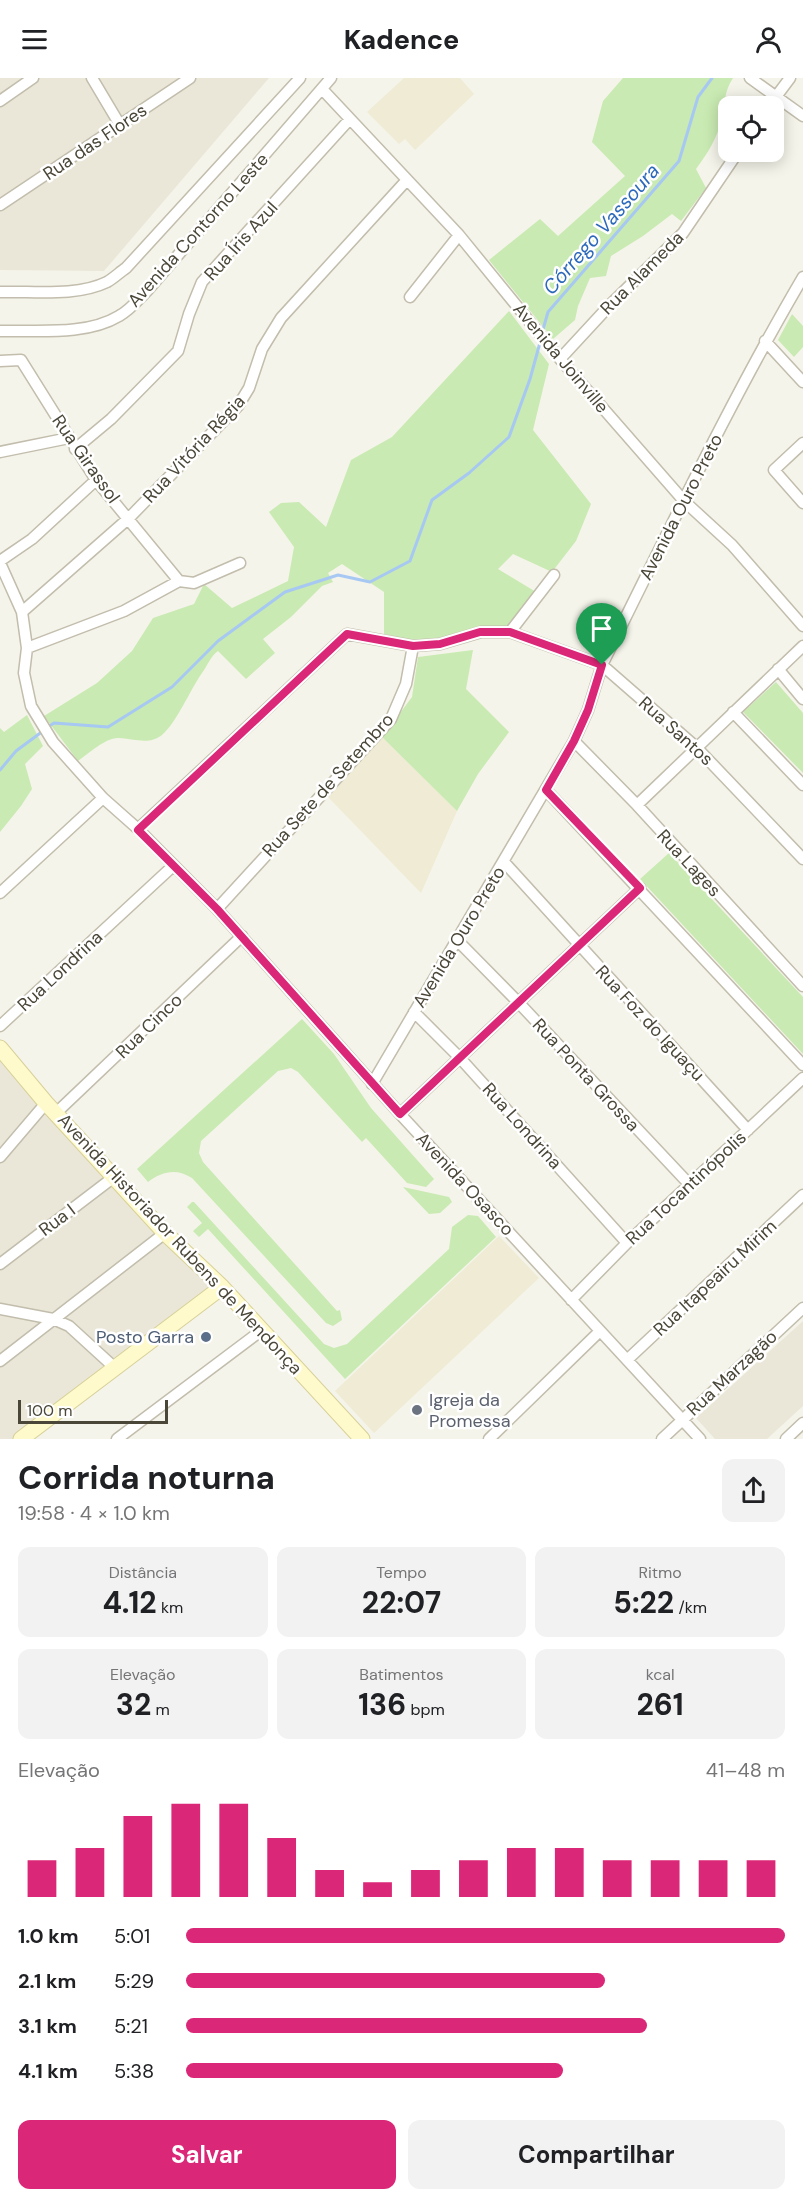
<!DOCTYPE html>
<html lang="pt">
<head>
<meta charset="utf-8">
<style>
	:root { --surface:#fff; --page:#f2f2f2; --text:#202124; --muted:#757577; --accent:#db2777 }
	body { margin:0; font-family:"DM Sans",sans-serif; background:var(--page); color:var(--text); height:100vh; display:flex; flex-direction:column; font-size:22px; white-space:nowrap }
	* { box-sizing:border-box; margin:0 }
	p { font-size:20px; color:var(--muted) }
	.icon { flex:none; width:33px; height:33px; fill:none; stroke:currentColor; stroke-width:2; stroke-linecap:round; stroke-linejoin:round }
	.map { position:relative; height:1361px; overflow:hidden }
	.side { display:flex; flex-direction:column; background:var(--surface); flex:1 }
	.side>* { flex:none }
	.controls { position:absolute; left:718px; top:18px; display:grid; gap:12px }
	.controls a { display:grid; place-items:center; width:66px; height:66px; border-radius:12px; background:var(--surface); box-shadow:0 3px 15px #0003; font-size:30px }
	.scale { position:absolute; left:18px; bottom:15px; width:150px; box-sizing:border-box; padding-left:6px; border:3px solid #4a4638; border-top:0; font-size:16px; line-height:21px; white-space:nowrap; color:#4a4638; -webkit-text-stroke:4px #fff; paint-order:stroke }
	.pin { position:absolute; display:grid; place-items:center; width:51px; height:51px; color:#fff; margin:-62px -26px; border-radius:50% 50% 50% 0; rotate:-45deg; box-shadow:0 0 6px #0007 }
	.pin .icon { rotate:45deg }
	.round { display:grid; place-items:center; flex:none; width:63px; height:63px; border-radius:12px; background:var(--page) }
	.headline { display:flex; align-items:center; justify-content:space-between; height:102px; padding:0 18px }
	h1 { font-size:33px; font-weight:700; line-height:45px }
	.stats { display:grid; grid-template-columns:repeat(3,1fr); gap:9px; height:102px; padding:6px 18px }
	.stats div { display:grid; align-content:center; border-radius:12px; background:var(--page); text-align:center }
	.stats b { font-size:30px; font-weight:700 }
	.stats small { font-size:16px; font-weight:400 }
	.stats p { font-size:16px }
	.chart { height:168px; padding:12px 18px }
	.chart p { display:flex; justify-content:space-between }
	.chart svg { width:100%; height:108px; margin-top:6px; stroke:var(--accent); stroke-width:6 }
	.button { display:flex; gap:12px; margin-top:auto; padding:12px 18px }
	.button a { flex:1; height:69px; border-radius:12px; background:var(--accent); color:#fff; font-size:24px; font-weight:700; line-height:69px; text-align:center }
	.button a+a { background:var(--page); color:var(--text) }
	ul { padding:0 18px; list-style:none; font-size:20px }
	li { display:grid; grid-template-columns:96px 72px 1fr; align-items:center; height:45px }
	li i { height:15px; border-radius:8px; background:var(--accent) }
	header { display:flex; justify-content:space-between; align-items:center; height:78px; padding:0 18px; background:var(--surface); font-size:27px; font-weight:700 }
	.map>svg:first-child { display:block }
	.residential { fill:#eae7d8 }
	.education { fill:#efebd4 }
	.green { fill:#c9eab2 }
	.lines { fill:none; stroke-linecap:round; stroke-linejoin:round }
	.stream { stroke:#a6c8f3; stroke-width:3 }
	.street-casing { stroke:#c2bdac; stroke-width:13 }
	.secondary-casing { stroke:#d7d099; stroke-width:17 }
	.street { stroke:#fff; stroke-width:10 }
	.secondary { stroke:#fffacb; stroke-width:15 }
	.route-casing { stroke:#fff; stroke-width:12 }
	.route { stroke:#db2777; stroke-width:8 }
	.service-dot { fill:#5c6f8a; stroke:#fff; stroke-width:2 }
	.worship-dot { fill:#6b7280; stroke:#fff; stroke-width:2 }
	.labels { text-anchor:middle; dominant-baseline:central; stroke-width:5; stroke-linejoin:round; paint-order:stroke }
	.street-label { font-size:18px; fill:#4a4638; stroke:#fff }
	.service-label { font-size:18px; fill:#4e5e75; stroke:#fff; text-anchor:end }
	.worship-label { font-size:18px; fill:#5b616d; stroke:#fff; text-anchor:start }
	.water-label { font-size:20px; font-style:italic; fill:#2c69bb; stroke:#fff }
</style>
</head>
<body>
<header><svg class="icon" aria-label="menu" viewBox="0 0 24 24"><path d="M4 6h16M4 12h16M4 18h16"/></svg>Kadence<svg class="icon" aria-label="person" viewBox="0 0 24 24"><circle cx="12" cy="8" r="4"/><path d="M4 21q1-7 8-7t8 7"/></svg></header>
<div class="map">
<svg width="803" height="1361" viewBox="0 0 803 1361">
	<rect width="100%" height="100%" fill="#f5f4ea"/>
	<path class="residential" d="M0,0H269L104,193L0,192Z
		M0,978L214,1210L15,1361H0Z
		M803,1243V1328L767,1361H715L696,1340Z"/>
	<path class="education" d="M404,0H460L474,16L415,72L405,61L399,66L367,34Z
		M382,659L457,733L421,815L328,719Z
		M499,1158L539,1200L374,1355L335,1313Z"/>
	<path class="green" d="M623,0H733C724,13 725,26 722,41C717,60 708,75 696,91L706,110L681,143L672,136L643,158L611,178L606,198L590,200L578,228L575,242L553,261L489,182L540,141L558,158L625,98L592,64L603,23Z
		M509,233L549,286L533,352L591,426L576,463L552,494L513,476L498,491L536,514L509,550L480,549L439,560L414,563L384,556V514L342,486L328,495L333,504L322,508L291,539L263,561L275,575L246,601L218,573C210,579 208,587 202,595C190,612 177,644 162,657C148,668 133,660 118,660C105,660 88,676 78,683L44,638L97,605L132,573L153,540L194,526L204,506L232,530L288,503L294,469L269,434L281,425L299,424L326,449L351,382L392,359Z
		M792,236L803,248V269L794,279L778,262Z
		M473,572L466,611L509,654L478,696L457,733L382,659L412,619L418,579Z
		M776,604L803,635V695L743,634Z
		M27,637L43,668L25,686L32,711L21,728L0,754V650L4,654Z
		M669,775L803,919V976L640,801Z
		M302,941L334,976L371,1030L434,1101L426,1109L407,1105L366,1060L362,1064L298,994L291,990L278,993L201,1063L199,1075L203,1084L337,1233L340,1232L342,1242L333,1248L326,1245L192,1100C177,1090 162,1093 148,1104L137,1091Z
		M403,1109L449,1119L452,1124L440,1135L429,1136Z
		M192,1124H194L324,1266L334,1270L347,1266L449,1171L452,1149L468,1137L478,1138L496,1159L345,1301L208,1151L199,1159L193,1153L202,1145L187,1129Z"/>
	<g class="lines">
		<path class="stream" d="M542,255L548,234L679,83L698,19L712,0
			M48,649L54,645L108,649L172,609L218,563L285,514L338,497L370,504L410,483L432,422L469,395L509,359L530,301L541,261
			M0,692L16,673L43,653"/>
		<defs>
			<path id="street" d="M92,0L120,47
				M750,0L803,38
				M322,11L459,157L560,281L684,423L732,467L803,548
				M0,23L33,0
				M769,28L790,0
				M0,127L190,0
				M0,214C34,213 76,219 107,204C114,200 120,194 126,190L300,0
				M410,219L459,157
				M0,253C37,252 86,258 119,238C130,232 138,222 147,213L331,0
				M765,263L803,304
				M560,281L609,228L683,155L738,74
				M0,283L21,282L96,402L179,503
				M803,365L774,392L803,425
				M75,371L111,341L178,273L189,236L202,204L350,41
				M0,374L69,360
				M0,483L32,461L96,402
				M0,485L22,534L27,570L24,595L31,628L53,664L103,720L138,751L217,831L400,1036L700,1361
				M22,534L129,440L238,328L249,310L262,271L281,240L406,103
				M510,554L554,497
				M27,570L124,533L179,503L194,505L240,485
				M778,591L803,621
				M733,634L803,707
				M574,663L637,727L803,908
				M546,712L803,987
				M637,727L803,568
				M138,751L347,556L413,568L440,566L481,554H510L602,587L696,669L803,781
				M504,784L748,1052
				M0,815L103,720
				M217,831L391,641L406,606L413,568
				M456,861L518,924L690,1107
				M414,934L460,980L627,1165
				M0,948L173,788
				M372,1006L574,663L588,632L602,587C667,457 729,325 803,199
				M56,1035L242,858
				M400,1036L640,810
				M0,1079L46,1025
				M0,1186L114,1099
				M571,1222L627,1165L803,1000
				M0,1231L53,1241L69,1248L115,1290
				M627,1282L803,1117
				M0,1283L165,1155
				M117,1361L262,1252
				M489,1361L600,1253
				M662,1361L803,1230
				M786,1361L803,1345"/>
			<path id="secondary" d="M0,970L46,1025L165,1155L222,1209L362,1361
				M21,1361L222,1209"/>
		</defs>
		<use href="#street" class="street-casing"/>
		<use href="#secondary" class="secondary-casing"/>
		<use href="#street" class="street"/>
		<use href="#secondary" class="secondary"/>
	</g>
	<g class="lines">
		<defs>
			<path id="route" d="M480,554H510L602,587L588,632L574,663L546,712L640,810L400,1036L217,831L138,752L347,556L413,568L440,566Z"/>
		</defs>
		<use href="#route" class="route-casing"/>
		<use href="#route" class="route"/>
	</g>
	<circle class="service-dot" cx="206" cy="1259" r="6"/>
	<circle class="worship-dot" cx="417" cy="1332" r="6"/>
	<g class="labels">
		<g class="street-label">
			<text transform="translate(95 64) rotate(-34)">Rua das Flores</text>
			<text transform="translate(198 152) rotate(-48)">Avenida Contorno Leste</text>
			<text transform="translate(241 163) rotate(-48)">Rua Íris Azul</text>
			<text transform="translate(642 195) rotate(-45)">Rua Alameda</text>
			<text transform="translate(561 280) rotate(50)">Avenida Joinville</text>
			<text transform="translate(194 371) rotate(-47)">Rua Vitória Régia</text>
			<text transform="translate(86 381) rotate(55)">Rua Girassol</text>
			<text transform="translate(681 429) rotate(-63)">Avenida Ouro Preto</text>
			<text transform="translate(676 653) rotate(42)">Rua Santos</text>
			<text transform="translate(328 707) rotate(-48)">Rua Sete de Setembro</text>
			<text transform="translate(689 785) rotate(47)">Rua Lages</text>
			<text transform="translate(459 859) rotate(-59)">Avenida Ouro Preto</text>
			<text transform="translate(60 893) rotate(-43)">Rua Londrina</text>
			<text transform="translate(650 945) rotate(47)">Rua Foz do Iguaçu</text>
			<text transform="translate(149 948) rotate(-44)">Rua Cinco</text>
			<text transform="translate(586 997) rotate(47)">Rua Ponta Grossa</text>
			<text transform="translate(522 1048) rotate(48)">Rua Londrina</text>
			<text transform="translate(465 1106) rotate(47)">Avenida Osasco</text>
			<text transform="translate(686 1110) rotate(-43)">Rua Tocantinópolis</text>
			<text transform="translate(57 1142) rotate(-37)">Rua I</text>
			<text transform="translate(180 1166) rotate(47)">Avenida Historiador Rubens de Mendonça</text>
			<text transform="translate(715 1200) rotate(-43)">Rua Itapeairu Mirim</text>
			<text transform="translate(732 1295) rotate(-43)">Rua Marzagão</text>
		</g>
		<g class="service-label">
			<text x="194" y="1259">Posto Garra</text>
		</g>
		<g class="worship-label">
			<text x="429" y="1322">Igreja da<tspan x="429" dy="21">Promessa</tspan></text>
		</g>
		<g class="water-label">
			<text transform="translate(601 151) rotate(-49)">Córrego Vassoura</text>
		</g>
	</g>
</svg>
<div class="controls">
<a><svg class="icon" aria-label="locate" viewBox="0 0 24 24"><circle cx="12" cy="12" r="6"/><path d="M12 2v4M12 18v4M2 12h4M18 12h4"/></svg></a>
</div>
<div class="scale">100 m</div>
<div class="pin" style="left:602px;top:587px;background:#1e9e55"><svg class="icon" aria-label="arrive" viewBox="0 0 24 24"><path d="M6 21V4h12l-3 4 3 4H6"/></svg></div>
</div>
<section class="side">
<div class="headline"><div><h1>Corrida noturna</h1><p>19:58 · 4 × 1.0 km</p></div><a class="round"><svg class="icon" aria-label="share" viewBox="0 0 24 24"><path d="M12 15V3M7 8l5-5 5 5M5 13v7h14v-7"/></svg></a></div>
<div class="stats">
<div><p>Distância</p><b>4.12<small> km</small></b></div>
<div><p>Tempo</p><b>22:07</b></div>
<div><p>Ritmo</p><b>5:22<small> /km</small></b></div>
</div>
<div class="stats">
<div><p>Elevação</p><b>32<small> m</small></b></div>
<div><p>Batimentos</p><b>136<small> bpm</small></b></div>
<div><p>kcal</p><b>261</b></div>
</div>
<div class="chart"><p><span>Elevação</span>41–48 m</p>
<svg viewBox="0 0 160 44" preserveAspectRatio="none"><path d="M5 44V29M15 44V24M25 44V11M35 44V6M45 44V6M55 44V20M65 44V33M75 44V38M85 44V33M95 44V29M105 44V24M115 44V24M125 44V29M135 44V29M145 44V29M155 44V29"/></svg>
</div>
<ul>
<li><b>1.0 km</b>5:01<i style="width:100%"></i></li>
<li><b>2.1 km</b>5:29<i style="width:70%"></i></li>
<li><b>3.1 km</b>5:21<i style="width:77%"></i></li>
<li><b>4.1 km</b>5:38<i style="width:63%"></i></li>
</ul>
<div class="button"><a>Salvar</a><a>Compartilhar</a></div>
</section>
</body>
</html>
